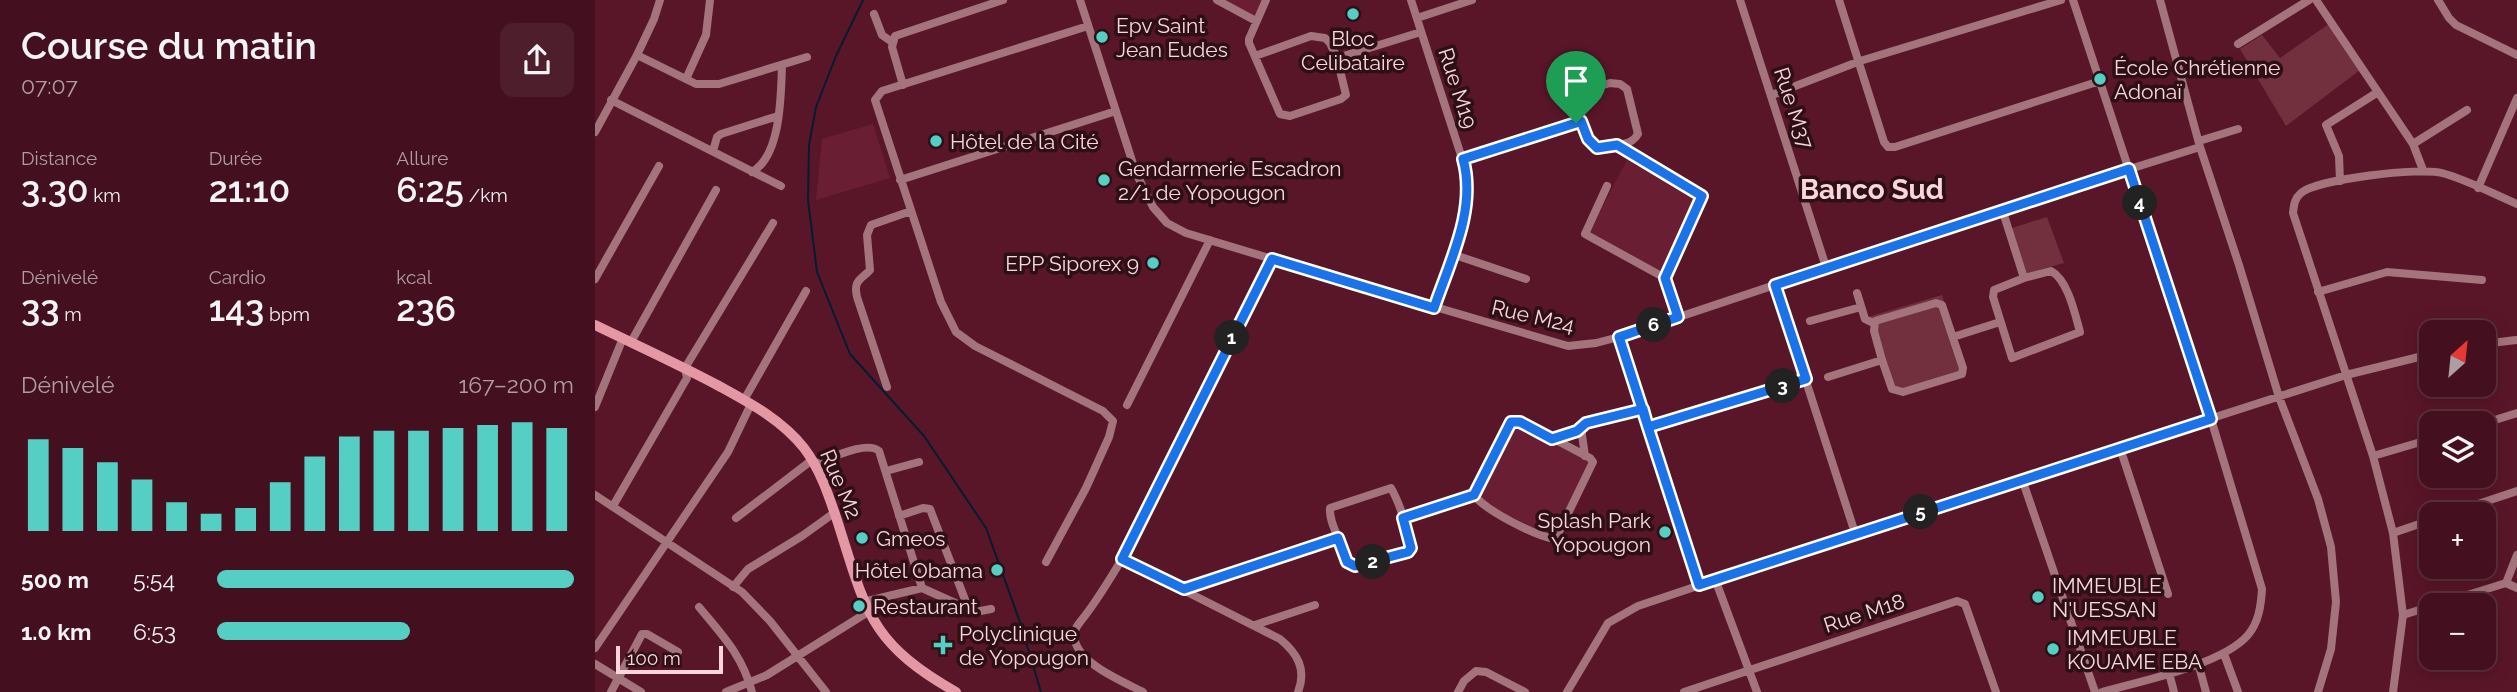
<!DOCTYPE html>
<html lang="fr">
<head>
<meta charset="utf-8">
<style>
	:root { --surface:#44101f; --page:#4e1e2c; --text:#f1f3f6; --muted:#af9da4; --line:#5c303d; --accent:#55cec4 }
	body { margin:0; font-family:Raleway,sans-serif; background:var(--page); color:var(--text); height:100vh; display:flex; flex-direction:column; font-size:26px; white-space:nowrap }
	* { box-sizing:border-box; margin:0 }
	p { font-size:23px; color:var(--muted) }
	.icon { flex:none; width:38px; height:38px; fill:none; stroke:currentColor; stroke-width:2; stroke-linecap:round; stroke-linejoin:round }
	.map { position:relative; flex:1; overflow:hidden }
	.drawer { display:flex; flex-direction:column; background:var(--surface); width:595px }
	.drawer>* { flex:none }
	.needle { width:46px; rotate:27deg }
	.fabs { position:absolute; left:1824px; top:320px; display:grid; gap:14px }
	.fabs a { display:grid; place-items:center; width:77px; height:77px; border-radius:14px; background:var(--surface); box-shadow:0 4px 18px #0003,0 0 0 2px var(--line); font-size:35px }
	.scale { position:absolute; left:21px; bottom:18px; width:107px; box-sizing:border-box; padding-left:7px; border:4px solid #fad6db; border-top:0; font-size:19px; line-height:24px; white-space:nowrap; color:#fad6db; -webkit-text-stroke:5px #2d0f16; paint-order:stroke }
	.pin { position:absolute; display:grid; place-items:center; width:60px; height:60px; color:#fff; margin:-72px -30px; border-radius:50% 50% 50% 0; rotate:-45deg; box-shadow:0 0 7px #0007 }
	.pin .icon { rotate:45deg }
	.km { position:absolute; width:35px; height:35px; margin:-18px; border-radius:50%; background:#222; color:#fff; font-size:19px; line-height:35px; text-align:center }
	.round { display:grid; place-items:center; flex:none; width:74px; height:74px; border-radius:14px; background:var(--page) }
	.summary { display:flex; align-items:center; justify-content:space-between; height:119px; padding:0 21px }
	h1 { font-size:38px; font-weight:600; line-height:52px }
	.metrics { display:grid; grid-template-columns:repeat(3,1fr); gap:10px; height:119px; padding:7px 21px }
	.metrics div { display:grid; align-content:center }
	.metrics b { font-size:35px; font-weight:600 }
	.metrics small { font-size:19px; font-weight:400 }
	.metrics p { font-size:19px }
	.chart { height:196px; padding:14px 21px }
	.chart p { display:flex; justify-content:space-between }
	.chart svg { width:100%; height:126px; margin-top:7px; stroke:var(--accent); stroke-width:6 }
	ul { padding:0 21px; list-style:none; font-size:23px }
	li { display:grid; grid-template-columns:112px 84px 1fr; align-items:center; height:52px }
	li i { height:18px; border-radius:9px; background:var(--accent) }
	main { display:flex; flex:1; min-height:0 }
	.map>svg:first-child { display:block }
	.built { fill:#6a1e33 }
	.green { fill:#72303f }
	.lines { fill:none; stroke-linecap:round; stroke-linejoin:round }
	.stream { stroke:#031c32; stroke-width:2 }
	.street { stroke:#a4747c; stroke-width:8 }
	.secondary { stroke:#e498a5; stroke-width:10 }
	.route-casing { stroke:#fff; stroke-width:14 }
	.route { stroke:#1a73e8; stroke-width:9 }
	.poi-dot { fill:#55cec4; stroke:#2d0f16; stroke-width:2.5 }
	.labels { text-anchor:middle; dominant-baseline:central; stroke-width:7; stroke-linejoin:round; paint-order:stroke }
	.poi-label { font-size:21px; fill:#fad6db; stroke:#2d0f16; text-anchor:start }
	.street-label { font-size:21px; fill:#fad6db; stroke:#2d0f16 }
	.district-label { font-size:28px; font-weight:bold; fill:#fad6db; stroke:#2d0f16 }
</style>
</head>
<body>
<main>
<section class="drawer">
<div class="summary"><div><h1>Course du matin</h1><p>07:07</p></div><a class="round"><svg class="icon" aria-label="share" viewBox="0 0 24 24"><path d="M12 15V3M7 8l5-5 5 5M5 13v7h14v-7"/></svg></a></div>
<div class="metrics">
<div><p>Distance</p><b>3.30<small> km</small></b></div>
<div><p>Durée</p><b>21:10</b></div>
<div><p>Allure</p><b>6:25<small> /km</small></b></div>
</div>
<div class="metrics">
<div><p>Dénivelé</p><b>33<small> m</small></b></div>
<div><p>Cardio</p><b>143<small> bpm</small></b></div>
<div><p>kcal</p><b>236</b></div>
</div>
<div class="chart"><p><span>Dénivelé</span>167–200 m</p>
<svg viewBox="0 0 160 44" preserveAspectRatio="none"><path d="M5 44V12M15 44V15M25 44V20M35 44V26M45 44V34M55 44V38M65 44V36M75 44V27M85 44V18M95 44V11M105 44V9M115 44V9M125 44V8M135 44V7M145 44V6M155 44V8"/></svg>
</div>
<ul>
<li><b>500 m</b>5:54<i style="width:100%"></i></li>
<li><b>1.0 km</b>6:53<i style="width:54%"></i></li>
</ul>
</section>
<div class="map">
<svg width="1922" height="692" viewBox="0 0 1922 692">
	<rect width="100%" height="100%" fill="#5a1629"/>
	<path class="built" d="M629,0H671L662,18Z
		M278,124L295,178L221,200L227,139Z
		M1033,158L1106,197L1068,274L993,235Z
		M921,426H924L997,463L963,531L955,537L891,505L885,499Z"/>
	<path class="green" d="M1734,24L1765,70L1691,126L1645,49L1667,35L1685,58Z
		M1452,217L1469,263L1430,274L1414,229Z
		M1347,295L1370,370L1296,393L1273,317Z"/>
	<g class="lines">
		<path class="stream" d="M268,0L241,56L221,107L214,145L213,200L222,272L255,354L329,436L391,528L425,622L446,692"/>
		<path class="street" d="M485,0L541,173L558,207L572,223L591,233L677,259L973,346L1001,343L1024,337L1407,209L1605,147
			M622,0L661,21
			M816,0L873,177L872,205L839,308
			M1145,0L1231,267
			M1244,0L1289,142L1293,147H1300L1505,81
			M1478,0L1616,419L1667,589C1666,605 1664,622 1653,635C1627,665 1546,681 1507,692
			M1565,0L1605,147L1644,265L1684,397L1723,499L1736,547L1741,602L1736,649L1723,692
			M1721,0L1818,144L1828,170
			M1843,0L1854,18L1861,25L1922,55
			M279,14L287,35L297,42
			M822,18L877,0
			M1643,44L1714,0
			M42,55L101,84H124L212,57
			M660,56L716,36L730,38L735,43L742,58L751,95L746,99L695,116L685,114L654,43V39L671,0
			M742,58L826,32
			M91,79L111,35L115,0
			M1015,83L1025,84L1032,89L1043,134C1038,142 1033,143 1025,145C1018,146 1009,150 1003,148C988,144 983,112 983,99L988,91Z
			M308,85L297,47L300,36L408,0
			M1177,95L1265,61L1466,0
			M16,100L186,186
			M0,132L42,55L59,19L65,0
			M1604,141L1643,129
			M1818,144L1872,110
			M1022,145L1107,196L1070,278L1082,317
			M118,151L122,137L126,134L183,116
			M868,159L986,121
			M157,172C186,156 186,95 187,65
			M305,180L521,111
			M1745,181L1744,156L1731,125L1783,92
			M1012,186L990,234L1070,278
			M1883,188L1922,98
			M1407,209L1429,278
			M857,254L931,279
			M1456,271C1473,280 1480,314 1485,332L1417,358L1398,297L1399,290L1429,278Z
			M0,279L64,166
			M1180,285L1260,533
			M1723,292L1792,272L1887,280
			M1262,293L1270,319L1278,323
			M1215,321L1266,307
			M1024,337L1103,585
			M1358,337L1405,322
			M36,342L121,190
			M1888,344L1921,340
			M1233,377L1287,360L1297,389L1308,392L1367,374L1368,368L1347,305L1341,303L1280,321L1279,331L1287,360
			M292,387L262,297C258,280 266,280 275,270L272,235L276,225L316,211
			M149,400L211,291
			M532,405L615,240
			M0,407L28,338
			M1887,424L1922,413
			M1053,427L1211,379
			M986,428L990,456
			M957,439L982,431L991,423L1047,409
			M1525,448L1573,594
			M1778,456L1836,439
			M219,464C235,459 271,440 284,451L327,588
			M291,471L324,462
			M1427,479L1500,692
			M796,488C803,500 817,537 815,550C806,555 764,569 756,565C749,561 747,547 744,540C740,530 734,519 735,508Z
			M0,495L147,592L175,621L231,692
			M18,506L92,378L90,368L178,223
			M1853,514L1922,491
			M304,516L328,508L335,509L374,610
			M141,518L217,460
			M808,518L879,495L916,422L925,421L995,458L998,462L963,534L959,539C939,535 891,511 879,495
			M1798,533L1836,520
			M527,559L685,639C702,653 712,669 703,692
			M451,562L491,488L514,437L518,421L508,411L380,346L361,332L346,302L280,100L287,91L493,26
			M1120,579L1162,692
			M1911,583L1922,555
			M138,587L153,569L207,536L239,513
			M589,589L743,538
			M268,602L327,588L380,612L396,609
			M104,607C128,636 147,655 157,692
			M1808,615L1911,583L1922,588
			M660,625L720,605
			M0,648L133,452L156,404
			M1629,654L1643,692
			M1603,663L1611,692
			M0,664L46,692
			M1574,673L1579,692
			M16,692L47,634H52L83,652
			M131,692L172,675L273,612
			M548,692C527,681 481,663 479,636C478,630 485,622 489,617C503,599 515,579 527,559L677,259
			M863,692L869,681L881,671L891,672L930,692
			M972,692L1013,623L1043,606L1260,533L1751,375L1836,354
			M1089,692L1362,601L1370,604L1401,692
			M1798,692L1808,615L1798,533L1778,456L1698,213C1699,205 1699,199 1706,193C1722,179 1826,167 1847,173C1873,180 1898,194 1922,204"/>
		<path class="secondary" d="M0,325C41,345 83,364 124,386C155,403 187,420 209,448C225,469 234,496 242,520C271,610 273,642 361,692"/>
	</g>
	<g class="lines">
		<defs>
			<path id="route" d="M981,123L868,159C882,209 855,261 839,308L677,259L527,559L589,589L743,538L752,562L760,566L813,552L816,548L808,518L879,495L916,422H925L957,439L982,431L991,423L1048,409L1053,427L1211,379L1180,285L1534,169L1616,419L1104,585L1053,427L1024,337L1083,317L1070,278L1107,196L1022,145L1002,148L993,139L986,121L981,123"/>
		</defs>
		<use href="#route" class="route-casing"/>
		<use href="#route" class="route"/>
	</g>
	<g class="poi-dot">
		<circle cx="758" cy="14" r="7"/>
		<circle cx="507" cy="37" r="7"/>
		<circle cx="1505" cy="79" r="7"/>
		<circle cx="341" cy="141" r="7"/>
		<circle cx="509" cy="180" r="7"/>
		<circle cx="558" cy="263" r="7"/>
		<circle cx="1070" cy="532" r="7"/>
		<circle cx="267" cy="538" r="7"/>
		<circle cx="402" cy="570" r="7"/>
		<circle cx="1443" cy="597" r="7"/>
		<circle cx="264" cy="606" r="7"/>
		<path d="M344.5 634.5h7v7h7v7h-7v7h-7v-7h-7v-7h7z"/>
		<circle cx="1458" cy="649" r="7"/>
	</g>
	<g class="labels">
		<g class="poi-label">
			<text x="521" y="25">Epv Saint<tspan x="521" dy="24">Jean Eudes</tspan></text>
			<text x="758" y="38" text-anchor="middle">Bloc<tspan x="758" dy="24">Celibataire</tspan></text>
			<text x="1519" y="67">École Chrétienne<tspan x="1519" dy="24">Adonaï</tspan></text>
			<text x="355" y="141">Hôtel de la Cité</text>
			<text x="523" y="168">Gendarmerie Escadron<tspan x="523" dy="24">2/1 de Yopougon</tspan></text>
			<text x="544" y="263" text-anchor="end">EPP Siporex 9</text>
			<text x="1056" y="520" text-anchor="end">Splash Park<tspan x="1056" dy="24">Yopougon</tspan></text>
			<text x="281" y="538">Gmeos</text>
			<text x="388" y="570" text-anchor="end">Hôtel Obama</text>
			<text x="1457" y="585">IMMEUBLE<tspan x="1457" dy="24">N'UESSAN</tspan></text>
			<text x="278" y="606">Restaurant</text>
			<text x="364" y="633">Polyclinique<tspan x="364" dy="24">de Yopougon</tspan></text>
			<text x="1472" y="637">IMMEUBLE<tspan x="1472" dy="24">KOUAME EBA</tspan></text>
		</g>
		<g class="street-label">
			<text transform="translate(863 88) rotate(72)">Rue M19</text>
			<text transform="translate(1199 108) rotate(72)">Rue M37</text>
			<text transform="translate(938 316) rotate(13)">Rue M24</text>
			<text transform="translate(246 484) rotate(67)">Rue M2</text>
			<text transform="translate(1269 613) rotate(-18)">Rue M18</text>
		</g>
		<g class="district-label">
			<text x="1277" y="189">Banco Sud</text>
		</g>
	</g>
</svg>
<div class="fabs">
<a><svg class="needle" viewBox="-14 -14 28 28"><path d="M0-13l5 13h-10z" fill="#e53935"/><path d="M0 13l5-13h-10z" fill="#af9da4"/></svg></a>
<a><svg class="icon" aria-label="layers" viewBox="0 0 24 24"><path d="M12 4l9 5-9 5-9-5zM3 14l9 5 9-5"/></svg></a>
<a>+</a>
<a>−</a>
</div>
<div class="scale">100 m</div>
<div class="pin" style="left:981px;top:123px;background:#1e9e55"><svg class="icon" aria-label="arrive" viewBox="0 0 24 24"><path d="M6 21V4h12l-3 4 3 4H6"/></svg></div>
<b class="km" style="left:637px;top:338px">1</b>
<b class="km" style="left:778px;top:562px">2</b>
<b class="km" style="left:1188px;top:386px">3</b>
<b class="km" style="left:1545px;top:203px">4</b>
<b class="km" style="left:1326px;top:512px">5</b>
<b class="km" style="left:1059px;top:325px">6</b>
</div>
</main>
</body>
</html>
